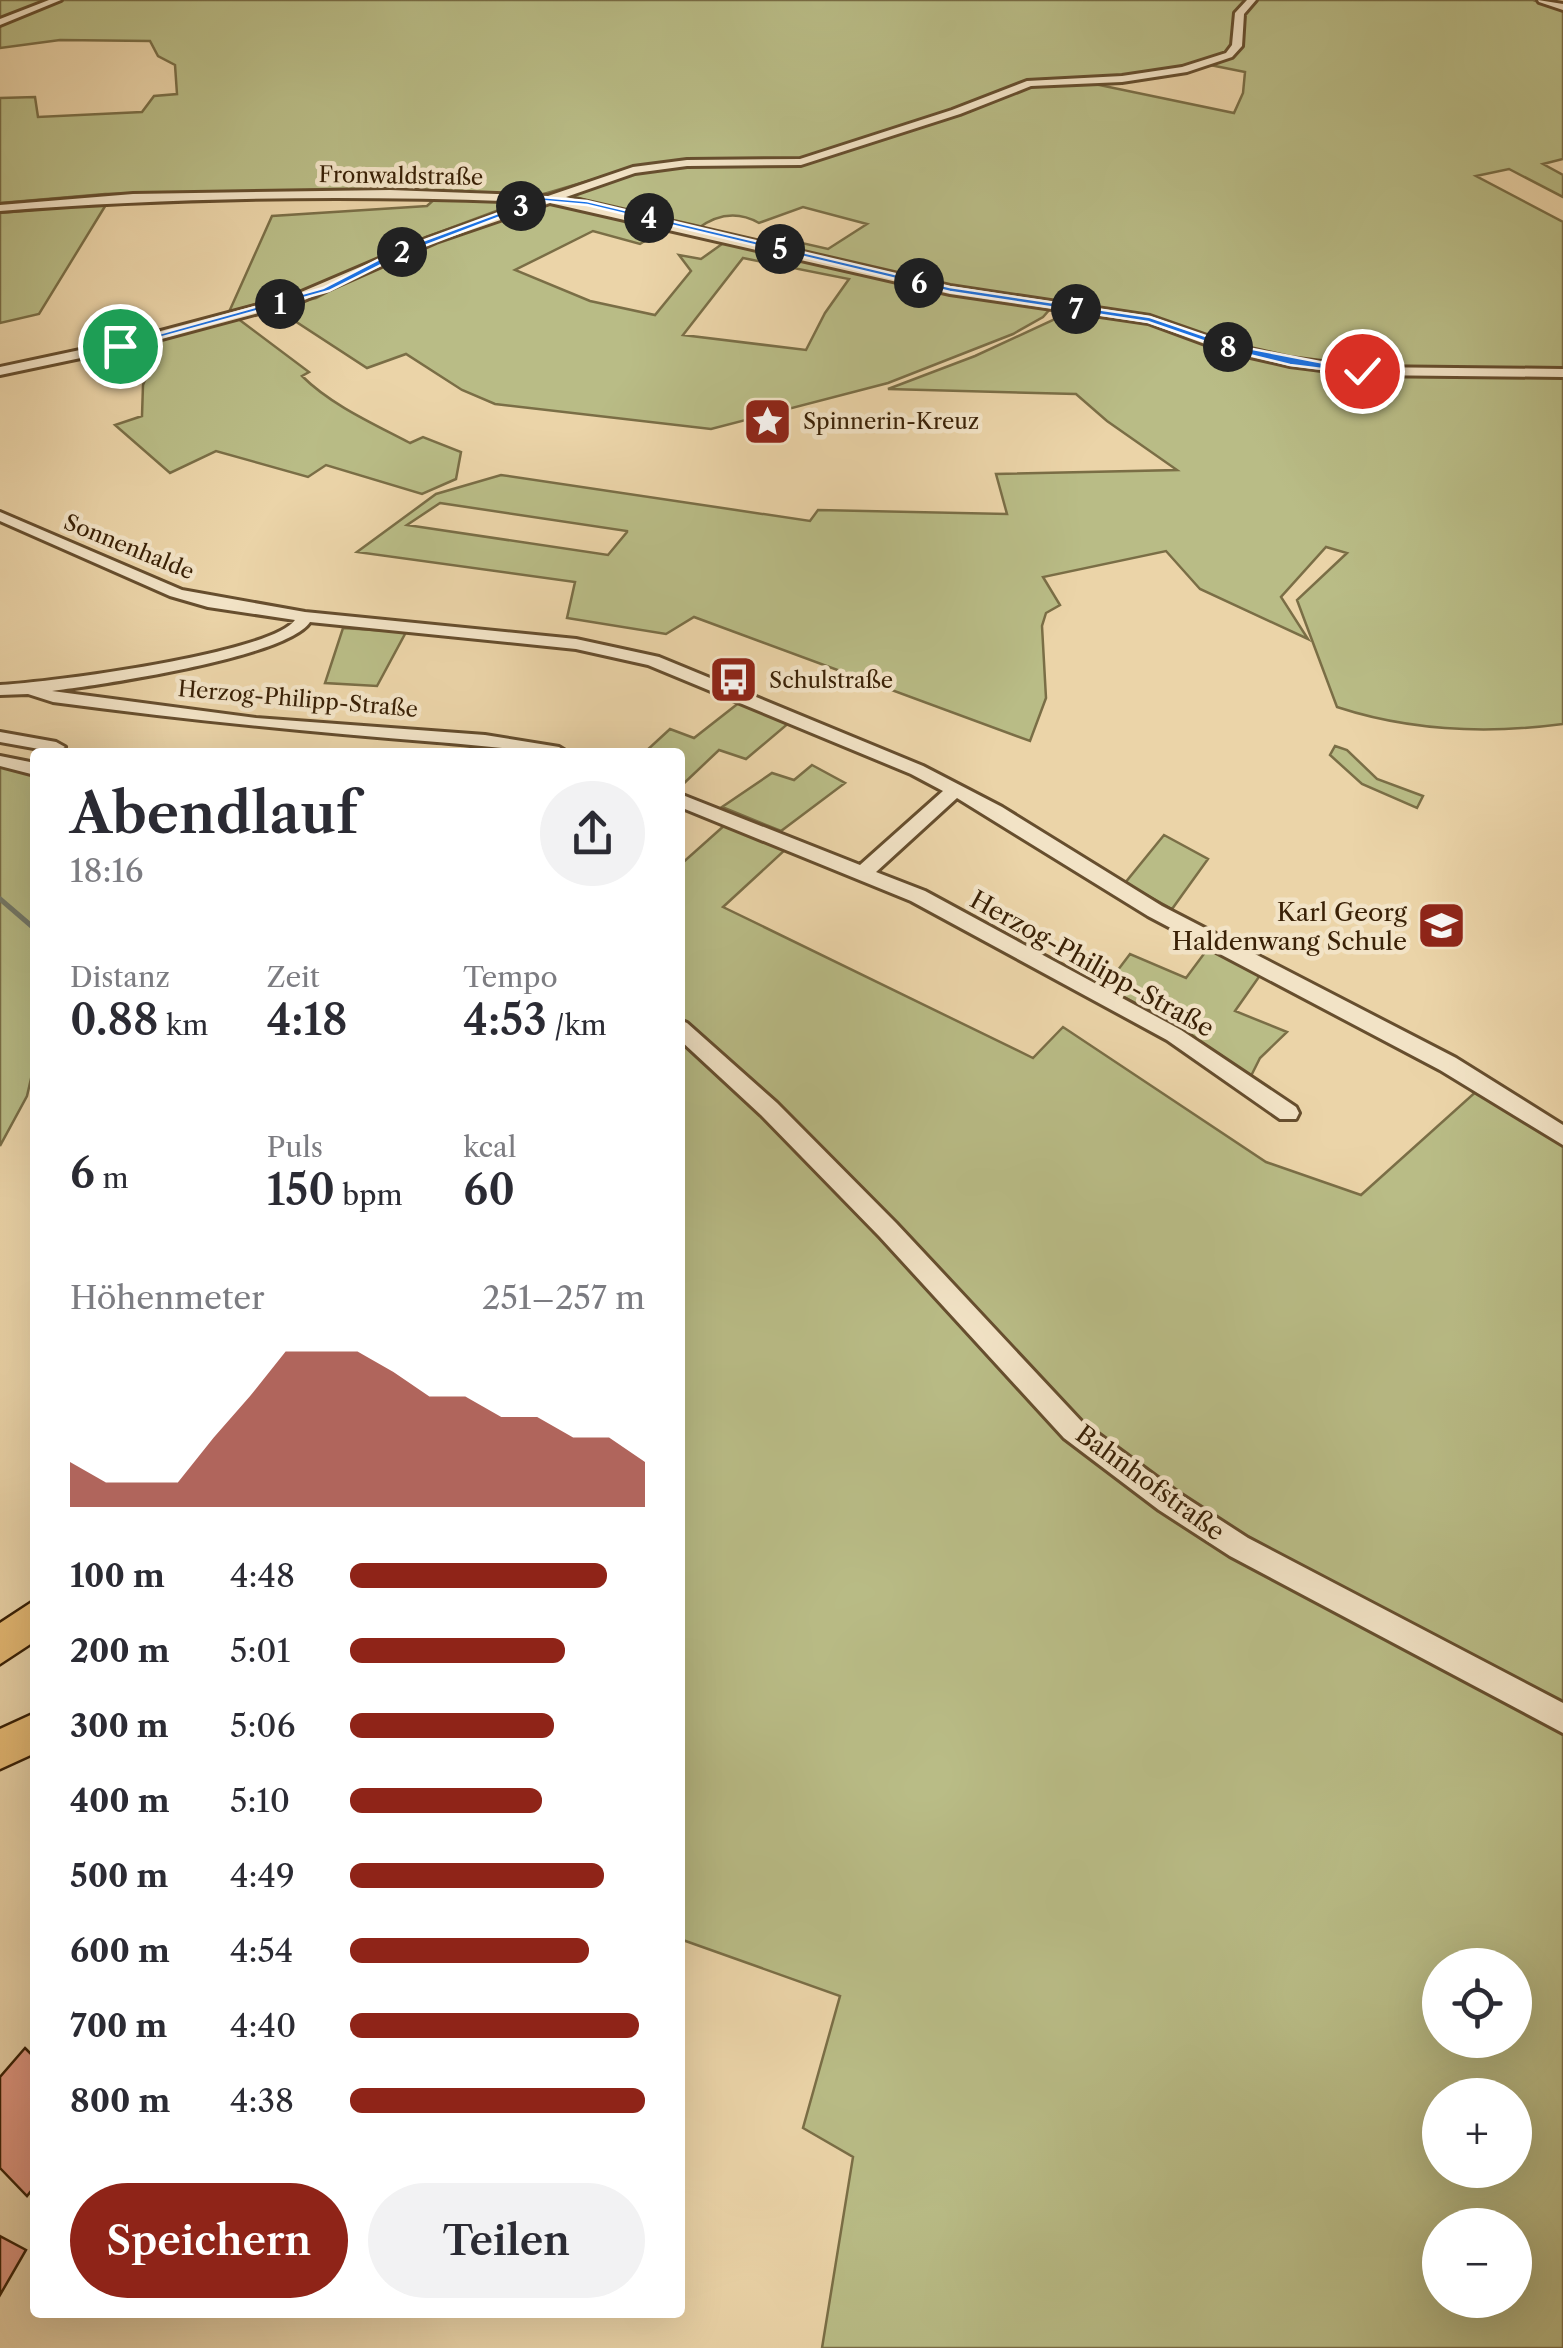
<!DOCTYPE html>
<html lang="de">
<head>
<meta charset="utf-8">
<style>
	:root { --surface:#fff; --page:#f2f2f3; --text:#2b2b33; --muted:#7c7c81; --accent:#8f2418 }
	body { margin:0; font-family:"Libre Caslon Text",serif; background:var(--page); color:var(--text); height:100vh; display:flex; flex-direction:column; font-size:38px; white-space:nowrap }
	* { box-sizing:border-box; margin:0 }
	p { font-size:32px; color:var(--muted) }
	.icon { flex:none; width:55px; height:55px; fill:none; stroke:currentColor; stroke-width:2; stroke-linecap:round; stroke-linejoin:round }
	.map { position:relative; flex:1; overflow:hidden }
	.panel { position:absolute; left:30px; top:748px; width:655px; height:1570px; display:flex; flex-direction:column; background:var(--surface); border-radius:10px; box-shadow:0 10px 40px #0002 }
	.panel>* { flex:none }
	.fabs { position:absolute; left:1422px; top:1948px; display:grid; gap:20px }
	.fabs a { display:grid; place-items:center; width:110px; height:110px; border-radius:50%; background:var(--surface); box-shadow:0 10px 40px #0002; font-size:50px }
	.pin { position:absolute; display:grid; place-items:center; width:85px; height:85px; color:#fff; margin:-42px; border:5px solid #fff; border-radius:50%; box-shadow:0 2px 10px #0007 }
	.km { position:absolute; width:50px; height:50px; margin:-25px; border-radius:50%; background:#222; color:#fff; font-size:28px; line-height:50px; text-align:center }
	.round { display:grid; place-items:center; flex:none; width:105px; height:105px; border-radius:52px; background:var(--page) }
	.head { display:flex; align-items:center; justify-content:space-between; height:170px; padding:0 40px }
	h1 { font-size:55px; font-weight:600; line-height:75px }
	.metrics { display:grid; grid-template-columns:repeat(3,1fr); gap:15px; height:170px; padding:10px 40px }
	.metrics div { display:grid; align-content:center }
	.metrics b { font-size:42px; font-weight:600 }
	.metrics small { font-size:28px; font-weight:400 }
	.metrics p { font-size:28px }
	.chart { height:280px; padding:20px 40px }
	.chart p { display:flex; justify-content:space-between }
	.chart svg { width:100%; height:180px; margin-top:10px; fill:var(--accent); opacity:.7 }
	.button { display:flex; gap:20px; margin-top:auto; padding:20px 40px }
	.button a { flex:1; height:115px; border-radius:60px; background:var(--accent); color:#fff; font-size:40px; font-weight:600; line-height:115px; text-align:center }
	.button a+a { background:var(--page); color:var(--text) }
	ul { padding:0 40px; list-style:none; font-size:32px }
	li { display:grid; grid-template-columns:160px 120px 1fr; align-items:center; height:75px }
	li i { height:25px; border-radius:12px; background:var(--accent) }
	.map>svg:first-child { display:block }
	.green { fill:#b9bc86; stroke:#7a6e46; stroke-width:2.5; fill-rule:evenodd }
	.lines { fill:none; stroke-linecap:round; stroke-linejoin:round }
	.stream { stroke:#747b6c; stroke-width:5 }
	.building { fill:#e29781; stroke:#3a2106; stroke-width:2.5 }
	.minor-casing { stroke:#664e2e; stroke-width:6 }
	.major-casing { stroke:#3a2106; stroke-width:5 }
	.minor { fill:#f2e3c6; fill-rule:evenodd }
	.major { fill:#e6ba74; fill-rule:evenodd }
	.route { fill:#1a73e8; stroke:#fff; stroke-width:2.5 }
	.labels { text-anchor:middle; dominant-baseline:central; stroke-width:9; stroke-linejoin:round; paint-order:stroke }
	.far-street-label { font-size:22px; fill:#3a2106; stroke:#f2e3c6 }
	.far-poi-label { font-size:22px; fill:#3a2106; stroke:#f2e3c6; text-anchor:start }
	.poi-label { font-size:25px; fill:#3a2106; stroke:#f2e3c6; text-anchor:end }
	.street-label { font-size:25px; fill:#3a2106; stroke:#f2e3c6 }
</style>
</head>
<body>
<div class="map">
<svg width="1563" height="2348" viewBox="0 0 1563 2348">
	<rect width="100%" height="100%" fill="#ebd4a8"/>
	<filter id="stains"><feTurbulence type="fractalNoise" baseFrequency=".002" numOctaves="4"/><feColorMatrix values="0 0 0 0 .2 0 0 0 0 .09 0 0 0 0 .02 0 0 0 .5 -.17"/></filter>
	<radialGradient id="worn" r=".72"><stop offset=".6" stop-color="#630" stop-opacity="0"/><stop offset="1" stop-color="#630" stop-opacity=".3"/></radialGradient>
	<path class="green" d="M0,0H1533L1563,10V159L1543,164L1563,175V197L1509,169L1476,176L1563,222V724C1487,734 1410,731 1337,707L1297,600L1347,553L1326,547L1281,597L1308,639L1200,589L1166,551L1043,577L1060,605L1046,613L1042,626L1046,698L1030,741L694,617L666,634L567,618L575,582L357,552L436,494L501,475L810,521L818,510L1007,514L996,474L1177,470L1107,421L1076,394L888,389L975,356L1070,312L1109,315L1101,308L950,287L759,240L767,235L828,249L867,224L803,207L759,223C738,211 717,214 697,229L562,194L632,168L537,196L422,191L418,172L372,176L364,190L105,194L0,203V98L35,97L38,117L142,112L154,96L177,94L175,65L158,56L150,41L60,40L0,48ZM1205,64L1245,72L1243,93L1234,113L1085,82L1029,85L952,111L1011,86L1038,80L1118,78ZM440,503L627,531V532L608,555L407,525Z
		M438,196L520,202L416,241L331,282L229,312L272,216L427,206Z
		M542,202H564L670,225L640,244L593,231L515,270L590,301L655,315L691,271L679,255L701,259L729,239L949,292L1050,309L1043,317L1013,334L888,383L711,429L495,404L462,390L406,354L367,368L275,308L316,298L396,257ZM743,258L849,279L825,313L806,350L683,335Z
		M107,203L39,314L0,323V213Z
		M237,318L309,372L302,376C331,405 374,424 410,443L423,437L461,452L456,479L422,494L326,465L308,477L216,451L170,473L115,425L142,416L143,385L160,340Z
		M343,628L406,632L377,686L325,683Z
		M740,702L790,722L746,759L719,750L680,787V752H645L670,729L694,738Z
		M1335,746L1347,750L1377,779L1423,796L1417,808L1362,784L1330,755Z
		M812,765L845,783L781,831L722,807L772,773L794,780Z
		M0,766L35,774V1061L27,1096L0,1146Z
		M726,824L786,849L723,907L1033,1058L1063,1027L1266,1162L1361,1195L1480,1088L1563,1141V2348H822L853,2157L803,2128L840,1996L680,1939V865ZM1440,1965H1515V2040H1440ZM1440,2095H1515V2170H1440ZM1440,2225H1515V2300H1440Z
		M1164,835L1208,859L1172,909L1125,883Z
		M1209,947L1261,974L1235,1011L1287,1032L1260,1058L1251,1076L1162,1017L1105,987L1130,954L1186,978Z"/>
	<g class="lines">
		<path class="stream" d="M0,899L35,929"/>
	</g>
	<path class="building" d="M25,2048L35,2058V2186L27,2196L0,2168V2077Z
		M0,2236L26,2250L0,2295Z"/>
	<g class="lines">
		<defs>
			<path id="minor" d="M49,0H61L0,25V19Z
				M1247,0H1256L1244,14L1242,46L1232,57L1187,72L1122,82L1031,86L960,114L801,165L687,166L635,173L566,197L950,286L1150,316L1233,345L1290,358L1361,367L1563,369V377L1361,375L1290,366L1224,351L1148,323L950,294L550,203L436,242L300,302L128,348L0,375V367L127,340L292,296L428,238L530,202C353,195 177,197 0,211V205L133,194L390,190L548,196L633,167L687,160L800,159L952,110L1027,81L1122,76L1182,67L1226,53L1232,45L1235,13Z
				M1538,0L1563,4V10L1539,2Z
				M0,512L182,590L305,612L576,639L659,657L923,766L1002,807L1162,906L1456,1058L1563,1125V1145L1440,1070L1148,916L957,798L876,872L925,891L1181,1030L1296,1107L1299,1113L1296,1119H1280L1167,1040L911,901L680,807V794L860,865L943,791L911,774L648,665L576,649L310,622C286,658 99,685 52,691L256,718L485,735L559,747L567,752C524,752 481,745 437,742C308,732 181,719 53,702L28,694L0,695V685C47,683 271,654 295,620L208,607L170,596L0,521Z
				M0,732L56,742L65,747L56,752L0,742Z
				M0,756L35,763V775L0,766Z
				M680,1020L687,1023L777,1103L896,1223L1082,1422L1177,1492L1248,1538L1563,1703V1733L1230,1556L1159,1510L1064,1438L880,1237L761,1115L680,1040Z"/>
			<path id="major" d="M35,1600V1641L0,1664V1623Z
				M35,1713V1753L0,1769V1729Z"/>
		</defs>
		<use href="#minor" class="minor-casing"/>
		<use href="#major" class="major-casing"/>
		<use href="#minor" class="minor"/>
		<use href="#major" class="major"/>
	</g>
	<path class="route" d="M542,197L587,201L950,287L1150,317L1232,345L1366,371L1362,374L1290,365L1229,350L1148,322L950,292L587,205L542,201L401,255L329,291L123,348L115,346L323,288L395,251Z"/>
	<defs>
		<symbol id="sight-square" viewBox="-11 -11 22 22"><rect x="-9" y="-9" width="18" height="18" rx="4" fill="#8f2418" stroke="#f2e3c6"/><path d="M0-6L1.8-2.2L6-1.7L2.9 1.2L3.7 5.4L0 3.3L-3.7 5.4L-2.9 1.2L-6-1.7L-1.8-2.2Z" fill="#fff"/></symbol>
		<symbol id="bus-square" viewBox="-11 -11 22 22"><rect x="-9" y="-9" width="18" height="18" rx="4" fill="#8f2418" stroke="#f2e3c6"/><path d="M-5-6H5V4H4V6H2V4H-2V6H-4V4H-5ZM-3.5-4V0h7V-4ZM-3.5 1.2v1.5H-2V1.2ZM2 1.2v1.5H3.5V1.2Z" fill="#fff"/></symbol>
		<symbol id="school-square" viewBox="-11 -11 22 22"><rect x="-9" y="-9" width="18" height="18" rx="4" fill="#8f2418" stroke="#f2e3c6"/><path d="M0-5L7-2L0 1L-7-2ZM-4 1L0 2.5L4 1V4Q0 6-4 4Z" fill="#fff"/></symbol>
	</defs>
	<g fill-rule="evenodd">
		<use href="#sight-square" x="740" y="394" width="55" height="55"/>
		<use href="#bus-square" x="706" y="652" width="55" height="55"/>
		<use href="#school-square" x="1414" y="898" width="55" height="55"/>
	</g>
	<g class="labels">
		<g class="far-street-label">
			<text transform="translate(401 176) rotate(1)">Fronwaldstraße</text>
			<text transform="translate(129 547) rotate(22)">Sonnenhalde</text>
			<text transform="translate(298 699) rotate(5)">Herzog-Philipp-Straße</text>
		</g>
		<g class="far-poi-label">
			<text x="803" y="421">Spinnerin-Kreuz</text>
			<text x="769" y="680">Schulstraße</text>
		</g>
		<g class="poi-label">
			<text x="1407" y="912">Karl Georg<tspan x="1407" dy="29">Haldenwang Schule</tspan></text>
		</g>
		<g class="street-label">
			<text transform="translate(1092 964) rotate(29)">Herzog-Philipp-Straße</text>
			<text transform="translate(1150 1483) rotate(36)">Bahnhofstraße</text>
		</g>
	</g>
	<rect width="100%" height="100%" filter="url(#stains)"/>
	<rect width="100%" height="100%" fill="url(#worn)"/>
</svg>
<div class="fabs">
<a><svg class="icon" aria-label="locate" viewBox="0 0 24 24"><circle cx="12" cy="12" r="6"/><path d="M12 2v4M12 18v4M2 12h4M18 12h4"/></svg></a>
<a>+</a>
<a>−</a>
</div>
<div class="pin" style="left:120px;top:346px;background:#1e9e55"><svg class="icon" aria-label="arrive" viewBox="0 0 24 24"><path d="M6 21V4h12l-3 4 3 4H6"/></svg></div>
<div class="pin" style="left:1362px;top:371px;background:#d93025"><svg class="icon" aria-label="check" viewBox="0 0 24 24"><path d="M5 12l5 5 9-10"/></svg></div>
<b class="km" style="left:280px;top:304px">1</b>
<b class="km" style="left:402px;top:252px">2</b>
<b class="km" style="left:521px;top:206px">3</b>
<b class="km" style="left:649px;top:218px">4</b>
<b class="km" style="left:780px;top:249px">5</b>
<b class="km" style="left:919px;top:283px">6</b>
<b class="km" style="left:1076px;top:309px">7</b>
<b class="km" style="left:1228px;top:347px">8</b>
<section class="panel">
<div class="head"><div><h1>Abendlauf</h1><p>18:16</p></div><a class="round"><svg class="icon" aria-label="share" viewBox="0 0 24 24"><path d="M12 15V3M7 8l5-5 5 5M5 13v7h14v-7"/></svg></a></div>
<div class="metrics">
<div><p>Distanz</p><b>0.88<small> km</small></b></div>
<div><p>Zeit</p><b>4:18</b></div>
<div><p>Tempo</p><b>4:53<small> /km</small></b></div>
</div>
<div class="metrics">
<div><b>6<small> m</small></b></div>
<div><p>Puls</p><b>150<small> bpm</small></b></div>
<div><p>kcal</p><b>60</b></div>
</div>
<div class="chart"><p><span>Höhenmeter</span>251–257 m</p>
<svg viewBox="0 0 160 44" preserveAspectRatio="none"><path d="M0 44V33L10 38L20 38L30 38L40 27L50 17L60 6L70 6L80 6L90 11L100 17L110 17L120 22L130 22L140 27L150 27L160 33V44z"/></svg>
</div>
<ul>
<li><b>100 m</b>4:48<i style="width:87%"></i></li>
<li><b>200 m</b>5:01<i style="width:73%"></i></li>
<li><b>300 m</b>5:06<i style="width:69%"></i></li>
<li><b>400 m</b>5:10<i style="width:65%"></i></li>
<li><b>500 m</b>4:49<i style="width:86%"></i></li>
<li><b>600 m</b>4:54<i style="width:81%"></i></li>
<li><b>700 m</b>4:40<i style="width:98%"></i></li>
<li><b>800 m</b>4:38<i style="width:100%"></i></li>
</ul>
<div class="button"><a>Speichern</a><a>Teilen</a></div>
</section>
</div>
</body>
</html>
